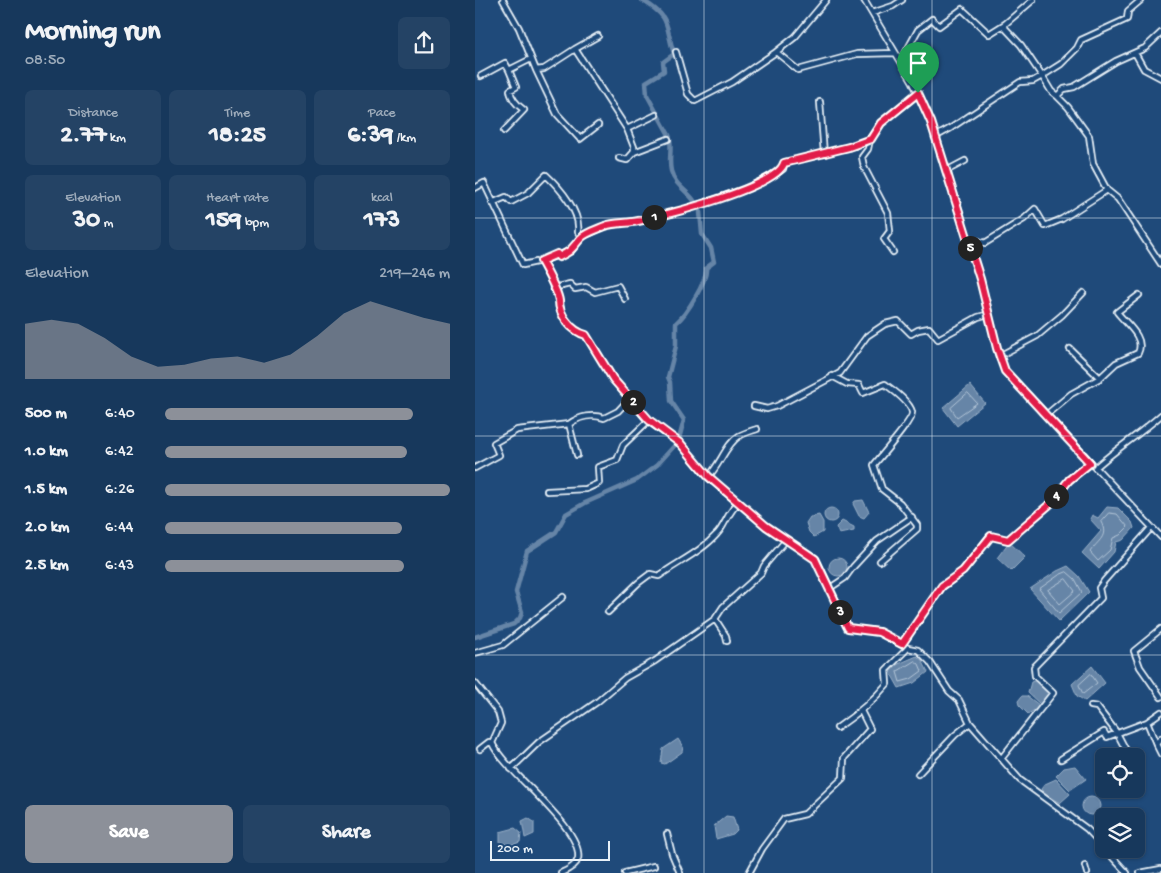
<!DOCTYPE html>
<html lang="en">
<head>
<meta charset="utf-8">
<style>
	:root { --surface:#17385c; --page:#244365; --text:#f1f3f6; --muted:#9eacbb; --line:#365272; --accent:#8c9099 }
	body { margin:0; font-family:"Gochi Hand",sans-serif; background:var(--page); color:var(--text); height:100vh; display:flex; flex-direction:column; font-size:19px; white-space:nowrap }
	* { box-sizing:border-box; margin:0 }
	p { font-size:16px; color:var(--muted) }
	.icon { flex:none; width:28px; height:28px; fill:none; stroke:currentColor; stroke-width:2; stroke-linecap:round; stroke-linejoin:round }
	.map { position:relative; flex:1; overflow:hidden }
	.sheet { display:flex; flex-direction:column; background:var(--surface); width:475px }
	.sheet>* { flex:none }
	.buttons { position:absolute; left:620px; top:748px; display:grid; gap:10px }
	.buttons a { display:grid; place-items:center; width:50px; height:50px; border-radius:8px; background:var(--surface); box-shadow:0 1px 4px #0004,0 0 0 1px var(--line); font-size:25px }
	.scale { position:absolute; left:15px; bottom:12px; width:120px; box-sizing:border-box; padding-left:5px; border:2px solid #e8f1f8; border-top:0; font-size:14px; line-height:18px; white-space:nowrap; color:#e8f1f8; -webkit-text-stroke:4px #1f4a7a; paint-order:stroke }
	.pin { position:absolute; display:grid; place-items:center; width:42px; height:42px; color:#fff; margin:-51px -21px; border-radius:50% 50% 50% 0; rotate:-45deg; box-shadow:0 0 5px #0007 }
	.pin .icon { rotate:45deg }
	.km { position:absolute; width:25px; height:25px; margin:-12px; border-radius:50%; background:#222; color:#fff; font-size:14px; line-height:25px; text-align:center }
	.round { display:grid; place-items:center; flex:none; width:52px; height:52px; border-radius:8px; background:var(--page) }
	.summary { display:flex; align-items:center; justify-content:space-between; height:85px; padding:0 25px }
	h1 { font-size:28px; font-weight:700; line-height:38px }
	.stats { display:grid; grid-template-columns:repeat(3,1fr); gap:8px; height:85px; padding:5px 25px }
	.stats div { display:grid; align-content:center; border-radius:8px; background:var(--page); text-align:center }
	.stats b { font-size:25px; font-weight:700 }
	.stats small { font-size:14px; font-weight:400 }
	.stats p { font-size:14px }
	.chart { height:140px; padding:10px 25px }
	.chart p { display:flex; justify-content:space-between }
	.chart svg { width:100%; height:90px; margin-top:5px; fill:var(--accent); opacity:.7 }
	.button { display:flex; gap:10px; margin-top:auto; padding:10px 25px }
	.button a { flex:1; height:58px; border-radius:8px; background:var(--accent); color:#fff; font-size:20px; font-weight:700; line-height:58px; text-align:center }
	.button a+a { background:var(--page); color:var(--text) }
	ul { padding:0 25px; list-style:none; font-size:16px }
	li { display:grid; grid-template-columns:80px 60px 1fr; align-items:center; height:38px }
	li i { height:12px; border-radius:6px; background:var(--accent) }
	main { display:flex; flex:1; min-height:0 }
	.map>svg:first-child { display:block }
	.water { fill:#6685a7; stroke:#9ab0c7 }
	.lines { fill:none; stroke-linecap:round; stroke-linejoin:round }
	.shore { stroke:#b4c6d8; stroke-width:1 }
	.canal { stroke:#6685a7; stroke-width:4.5 }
	.street-casing { stroke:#e8f1f8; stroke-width:8 }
	.street { stroke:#1f4a7a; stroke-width:4.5 }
	.route-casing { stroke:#fff; stroke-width:10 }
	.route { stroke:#e11d48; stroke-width:6 }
	.grid { fill:none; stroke:#e8f1f8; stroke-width:1; stroke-opacity:0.55 }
</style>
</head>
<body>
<main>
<section class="sheet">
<div class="summary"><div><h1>Morning run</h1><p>08:50</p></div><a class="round"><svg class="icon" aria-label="share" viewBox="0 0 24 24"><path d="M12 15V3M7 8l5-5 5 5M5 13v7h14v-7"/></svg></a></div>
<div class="stats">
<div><p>Distance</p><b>2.77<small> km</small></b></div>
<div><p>Time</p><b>18:25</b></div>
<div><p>Pace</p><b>6:39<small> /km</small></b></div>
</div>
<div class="stats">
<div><p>Elevation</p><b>30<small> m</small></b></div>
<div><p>Heart rate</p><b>159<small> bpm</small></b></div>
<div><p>kcal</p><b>173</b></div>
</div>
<div class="chart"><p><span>Elevation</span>219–246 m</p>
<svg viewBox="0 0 160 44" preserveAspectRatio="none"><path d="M0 44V17L10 15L20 17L30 24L40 33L50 38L60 37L70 34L80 33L90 36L100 32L110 23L120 12L130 6L140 10L150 14L160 17V44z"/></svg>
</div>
<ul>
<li><b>500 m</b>6:40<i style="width:87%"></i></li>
<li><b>1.0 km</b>6:42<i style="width:85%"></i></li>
<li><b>1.5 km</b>6:26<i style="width:100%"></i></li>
<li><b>2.0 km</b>6:44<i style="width:83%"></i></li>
<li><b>2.5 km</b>6:43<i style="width:84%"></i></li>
</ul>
<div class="button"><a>Save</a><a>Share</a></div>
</section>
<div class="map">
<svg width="686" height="873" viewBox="0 0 686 873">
	<rect width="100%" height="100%" fill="#1f4a7a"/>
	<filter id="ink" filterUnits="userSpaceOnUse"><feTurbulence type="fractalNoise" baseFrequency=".02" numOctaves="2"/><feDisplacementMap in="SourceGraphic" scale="10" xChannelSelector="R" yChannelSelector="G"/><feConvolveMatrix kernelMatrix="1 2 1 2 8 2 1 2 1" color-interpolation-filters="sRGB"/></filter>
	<g filter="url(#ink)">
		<path class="water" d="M495,385L510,403L482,426L468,408Z
			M388,500L394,512L389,518L384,516L378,504L380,501Z
			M632,507L643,508L657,522L659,528L648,540L641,542L639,552L624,569L607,553L626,531L615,519L617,515L623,518Z
			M349 515a7 7 0 1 1 14 0a7 7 0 1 1-14 0Z
			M344,515L348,522V532L339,537L334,532L331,523L335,517Z
			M367,521L379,527V531L364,534L361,527Z
			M534,542L550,557L536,571L522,558Z
			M354 567a9 9 0 1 1 18 0a9 9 0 1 1-18 0Z
			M593,566L604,576L614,592L584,621L555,589L582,571Z
			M442,656L447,660L453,672L439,683L424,688L415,672L421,665Z
			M617,666L630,683L610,701L602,696L597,684Z
			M562,680L575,692L566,705L553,693L556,682Z
			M547,696H552L564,705L563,708L553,714L544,705L543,701Z
			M203,739L208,747L207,752L190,764L186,763L188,749Z
			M600,766L611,779L595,790L581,776L589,768Z
			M581,779L595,794L585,803L569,794L566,789L570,784Z
			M607 806a9 9 0 1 1 18 0a9 9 0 1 1-18 0Z
			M251,816L258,817L262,830L258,834L241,839L239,826Z
			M53,818L59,822V834L50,838L47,821Z
			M40,828L46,833L45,842L34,846L25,842V832Z"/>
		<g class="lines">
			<path class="shore" d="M493,393L502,403L482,417L476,408Z
				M634,513L642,514L653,527L645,535L638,538L635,550L623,561L615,552C623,540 634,537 626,522Z
				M592,572L600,579L607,592L584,613L564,589L584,575Z
				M591,579L600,591L585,604L573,590Z
				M440,661L444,664L447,671L436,679L425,682L422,672Z
				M616,674L622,683L608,694L604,685Z"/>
			<path class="canal" d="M167,0C198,19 189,23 199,54L188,62L189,71L171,82L172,95L194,135C198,147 193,159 196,171C200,186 213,191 220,202
				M204,439L209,420L196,401L195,382L193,377L201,346V323C211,315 233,280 231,268L239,262L236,248L227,234L225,212
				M0,637L39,624L45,618L47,612L41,592L52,551L81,532L91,514L110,503L162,480L182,465L200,445"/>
			<defs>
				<path id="street" d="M28,0L44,28L61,70L69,69L100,49L152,129L159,147V152L152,160L144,158
					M389,0L438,82L456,122L505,279L524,356L530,371L686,537
					M558,0L530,24V28L546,45L567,76L586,64L602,48L606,40L652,19L653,11L666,0
					M397,13L418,6L427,0
					M100,49L123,36
					M201,52L213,94L220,101L257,82L301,52L323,70L382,54L420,53
					M301,52L320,37L351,0
					M660,53L669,69L686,78
					M426,61L443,30L457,19L464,26L487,9L514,34L530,24
					M61,70L82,114L105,139L123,125
					M6,76L30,63L34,70
					M345,102L349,154
					M152,129L181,115
					M29,131L49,110C42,105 36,99 35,90L41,87L34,70L56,59
					M460,137L476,128L545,82L558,81L567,76L576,91L582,96
					M395,139L393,149L387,157L389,167L413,213L415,231L409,239L418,252
					M159,152L193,139
					M471,171L490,161
					M0,188L9,183L48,265L66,261C70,270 83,292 84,301C84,315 96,331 111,335L138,379L173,421L206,444L233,477L291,526L341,559L373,628L404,632L433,648L443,650L455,662L474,691L484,700L495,723
					M632,190L643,199L686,264
					M17,203L31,197L36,202L53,193L71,175C85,188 106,212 103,232L106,237
					M494,245L503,241L510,243L549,219L560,209L570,226L587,219L632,190L618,164L614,136L593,107L582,96L589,89L599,87L641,61L670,48L686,33
					M66,261L96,251L106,237L133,225L164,221L207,210L274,188L302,173L308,169L309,163L374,147L395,139L406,123L443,93
					M78,288L95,284L100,289L111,287L120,292L143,286L150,299
					M595,349L625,378L641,363L663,353C671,337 650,323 642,312L664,295
					M524,356L562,336L587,315L608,293
					M357,376L372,384L384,385L388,393L410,384C418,390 435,402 437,412C439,419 405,457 399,465L407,489L425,503L442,525V529L405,561
					M279,406L292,409L302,406L365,373L392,336L410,324L423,321L436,334L443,330L454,328L463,339L503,317L514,314
					M571,415L596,394L625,378
					M94,424C105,416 118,414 129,418L143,411L155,398
					M0,468L24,455L19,443L42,430L94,424L102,455
					M620,468C641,449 665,434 686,415
					M233,477C245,465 251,444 264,436C269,433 276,431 282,429
					M72,491L111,489L124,483L123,467L142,460L148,445L173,421
					M355,588L370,578L378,567L402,541L437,517
					M133,612L163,583L175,574L184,576C203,562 226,552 242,534C250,526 252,513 264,502
					M686,629L659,651L665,667L686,697
					M252,641L251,636L240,619L248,607L286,573L289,566L311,540
					M427,644L467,587L488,571L515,536L533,540L575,504L594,480L615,463
					M0,653L28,645L88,597
					M0,683L23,712L26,723L17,743C30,772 109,828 103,859C101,866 93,870 86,873
					M616,706L622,707L642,733L654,756
					M672,722L681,744
					M362,728C381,715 398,701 412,684L411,670L433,648
					M686,738L681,744L686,754
					M5,749L14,742L17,743
					M526,759L578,693L560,676L559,667L626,598L624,588L629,581L676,528
					M586,759L629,732L632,737L672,722L686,712
					M36,769L64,742L122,702L150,678L180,661L240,619
					M443,774L480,735L495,723L545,780L612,829L629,847
					M192,834L197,854L205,873
					M630,849L652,873
					M610,866L612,873
					M150,873L179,866
					M274,873L287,849L309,819L330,814L368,778L369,758L395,729L386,711
					M665,873L686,869"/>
			</defs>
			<use href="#street" class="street-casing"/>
			<use href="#street" class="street"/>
		</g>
	</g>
	<g class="lines" filter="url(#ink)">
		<defs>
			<path id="route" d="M443,93L456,122L505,279L522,348L530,371L615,463L594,480L575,504L533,540L516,536L488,571L467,586L427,644L404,632L373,628L340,559L291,526L233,476L206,444L174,420L138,379L111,335C96,331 84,315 84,301C83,292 71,270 66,261L82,254L84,257C97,251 97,248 106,238C110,233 123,229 130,226C140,222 152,224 163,221C189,216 303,187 309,163L374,147L396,139L406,123Z"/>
		</defs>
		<use href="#route" class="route-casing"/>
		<use href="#route" class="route"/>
	</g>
	<path class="grid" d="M229,0V873M457,0V873M0,218H686M0,436H686M0,655H686"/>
</svg>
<div class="buttons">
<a><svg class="icon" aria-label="locate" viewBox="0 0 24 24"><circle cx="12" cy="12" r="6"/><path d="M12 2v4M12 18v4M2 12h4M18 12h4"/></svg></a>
<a><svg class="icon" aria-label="layers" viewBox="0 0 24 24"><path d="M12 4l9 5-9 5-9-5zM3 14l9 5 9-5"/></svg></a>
</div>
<div class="scale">200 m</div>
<div class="pin" style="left:443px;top:93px;background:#1e9e55"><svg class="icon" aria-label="arrive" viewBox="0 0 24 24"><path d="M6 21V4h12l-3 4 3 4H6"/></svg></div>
<b class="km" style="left:179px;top:217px">1</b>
<b class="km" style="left:158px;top:402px">2</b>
<b class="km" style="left:365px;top:612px">3</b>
<b class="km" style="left:581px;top:496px">4</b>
<b class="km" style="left:495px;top:248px">5</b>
</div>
</main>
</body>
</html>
